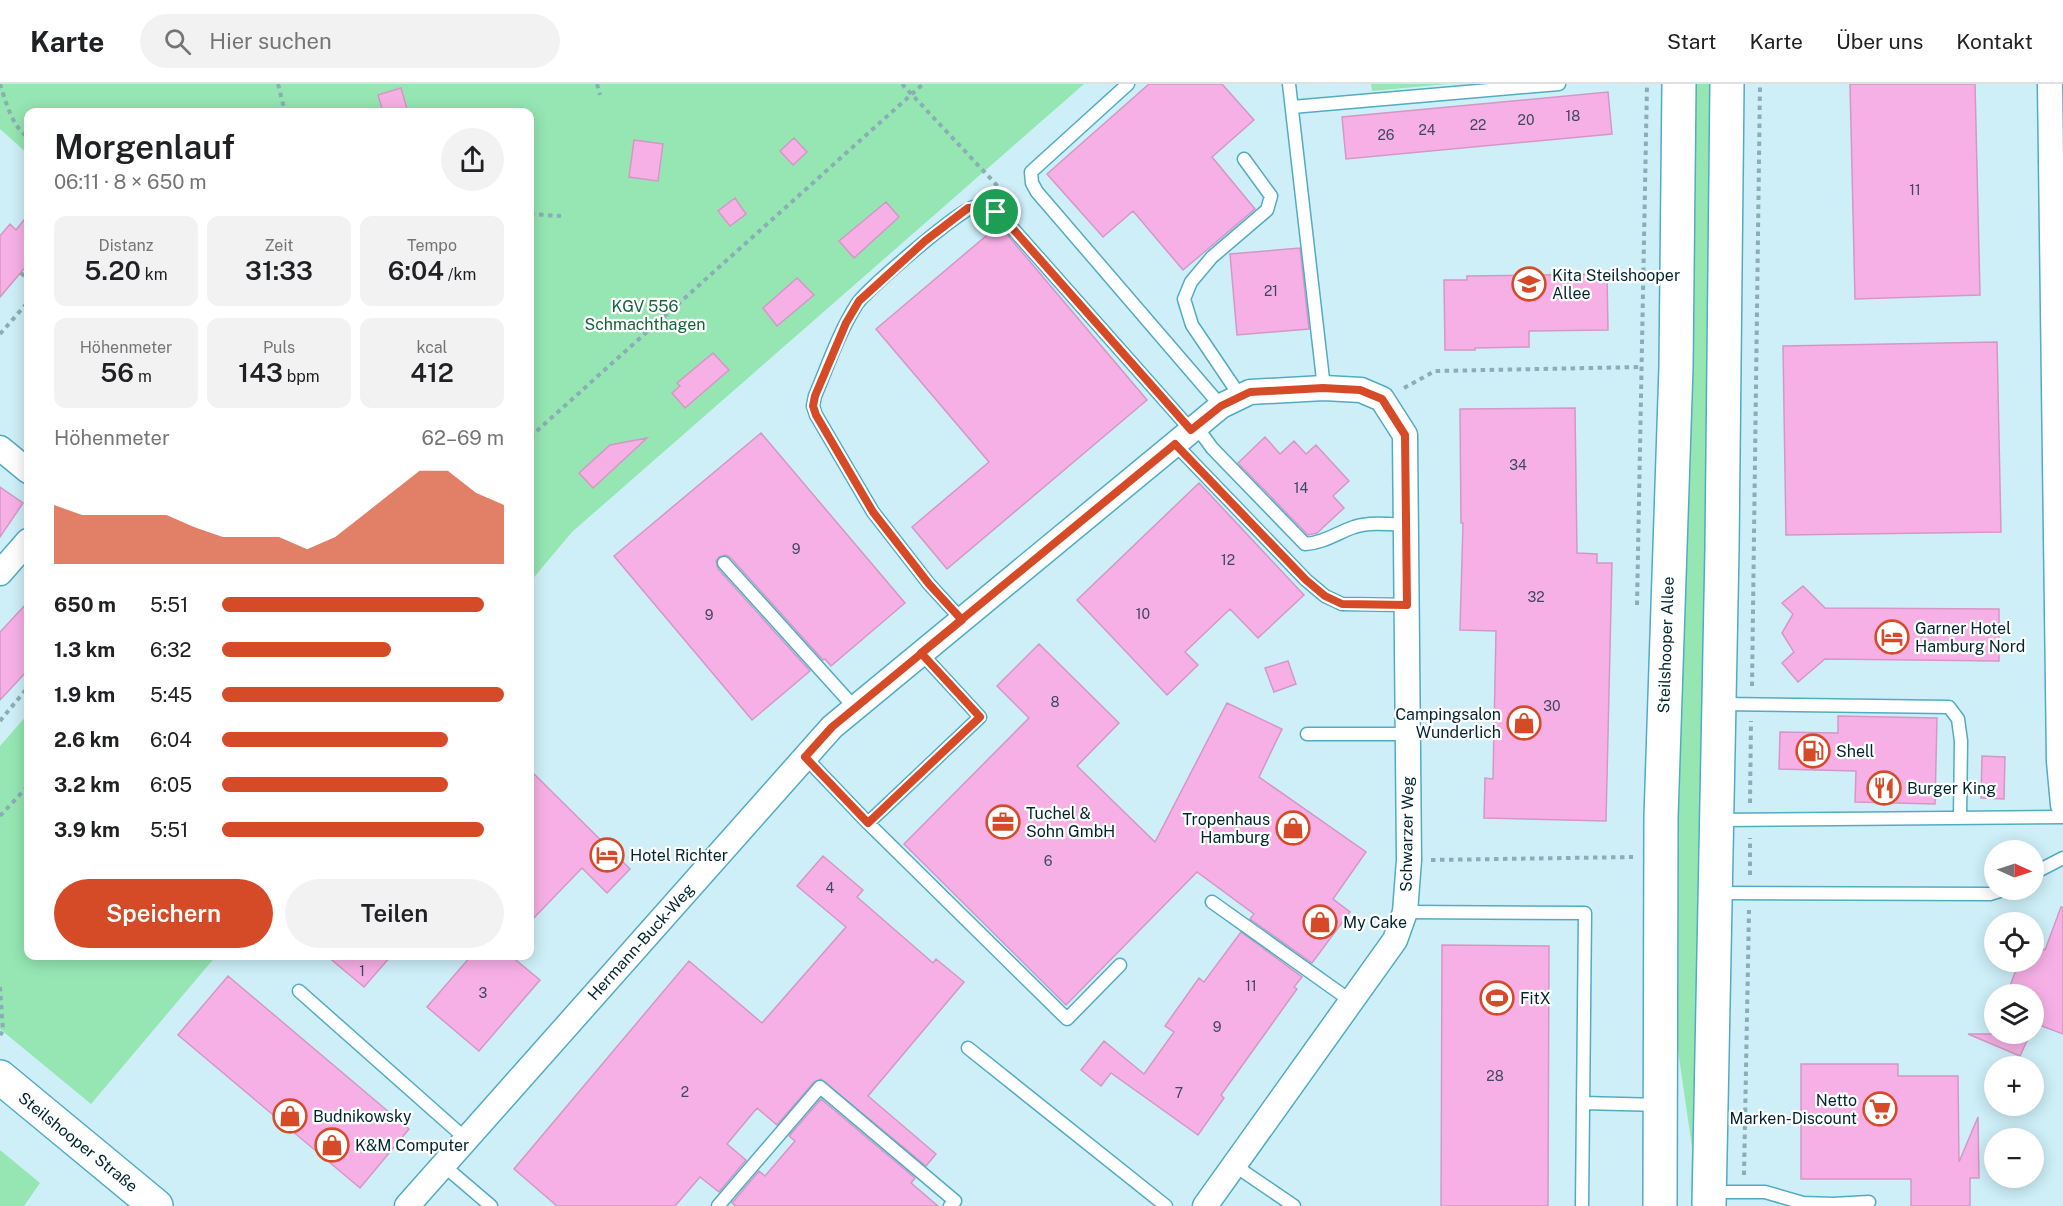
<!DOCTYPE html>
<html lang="de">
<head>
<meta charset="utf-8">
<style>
	:root { --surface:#fff; --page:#f2f2f2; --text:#202124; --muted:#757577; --line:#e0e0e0; --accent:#d54b28 }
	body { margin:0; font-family:"Public Sans",sans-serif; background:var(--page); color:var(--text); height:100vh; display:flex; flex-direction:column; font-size:22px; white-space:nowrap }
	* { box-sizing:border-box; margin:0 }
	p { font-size:20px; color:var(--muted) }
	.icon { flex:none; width:33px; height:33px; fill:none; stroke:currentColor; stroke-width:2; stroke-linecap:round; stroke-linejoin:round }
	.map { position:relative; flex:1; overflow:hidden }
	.side { position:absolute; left:24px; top:24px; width:510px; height:852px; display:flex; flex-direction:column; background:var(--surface); border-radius:12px; box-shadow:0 3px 15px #0003 }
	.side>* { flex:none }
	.needle { width:39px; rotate:93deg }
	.buttons { position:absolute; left:1984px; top:756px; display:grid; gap:12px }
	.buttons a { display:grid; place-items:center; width:60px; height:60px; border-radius:50%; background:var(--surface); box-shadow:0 3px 15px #0003; font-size:30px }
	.pin { position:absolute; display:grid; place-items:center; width:51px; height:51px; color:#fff; margin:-26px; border:3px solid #fff; border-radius:50%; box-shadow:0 2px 6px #0007 }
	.round { display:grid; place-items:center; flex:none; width:63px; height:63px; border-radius:32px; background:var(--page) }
	.head { display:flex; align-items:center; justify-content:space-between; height:102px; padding:0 30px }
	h1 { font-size:33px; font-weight:600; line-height:45px }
	.figures { display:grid; grid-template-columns:repeat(3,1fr); gap:9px; height:102px; padding:6px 30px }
	.figures div { display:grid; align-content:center; border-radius:12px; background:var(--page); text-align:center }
	.figures b { font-size:26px; font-weight:600 }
	.figures small { font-size:16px; font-weight:400 }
	.figures p { font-size:16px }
	.chart { height:168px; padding:12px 30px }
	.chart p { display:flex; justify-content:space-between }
	.chart svg { width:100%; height:108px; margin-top:6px; fill:var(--accent); opacity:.7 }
	.button { display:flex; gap:12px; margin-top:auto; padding:12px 30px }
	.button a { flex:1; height:69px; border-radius:36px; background:var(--accent); color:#fff; font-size:24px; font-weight:600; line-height:69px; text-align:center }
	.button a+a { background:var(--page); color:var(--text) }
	ul { padding:0 30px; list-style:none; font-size:20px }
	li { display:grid; grid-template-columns:96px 72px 1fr; align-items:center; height:45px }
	li i { height:15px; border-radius:8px; background:var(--accent) }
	header { display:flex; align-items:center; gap:36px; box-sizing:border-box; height:84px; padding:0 30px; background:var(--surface); border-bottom:2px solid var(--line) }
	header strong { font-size:28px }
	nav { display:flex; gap:33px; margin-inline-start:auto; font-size:21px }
	.search { width:420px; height:54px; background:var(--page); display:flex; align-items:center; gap:15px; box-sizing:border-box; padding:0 21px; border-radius:33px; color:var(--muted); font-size:22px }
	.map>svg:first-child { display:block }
	.green { fill:#95e6b2 }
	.building { fill:#f7b0e6; stroke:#d398c5; stroke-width:1.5 }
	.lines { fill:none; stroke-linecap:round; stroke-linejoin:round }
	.lane-casing { stroke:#51acc2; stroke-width:15 }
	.street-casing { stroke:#51acc2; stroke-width:27 }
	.secondary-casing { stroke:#51acc2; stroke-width:36 }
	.path { stroke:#8badb6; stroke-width:4; stroke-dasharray:4.5 4.5; stroke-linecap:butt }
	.lane { stroke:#fff; stroke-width:12 }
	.street { stroke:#fff; stroke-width:24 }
	.secondary { stroke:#fff; stroke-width:33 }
	.route-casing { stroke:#fff; stroke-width:12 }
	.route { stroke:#d54b28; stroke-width:8 }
	.labels { text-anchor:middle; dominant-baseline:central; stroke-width:4.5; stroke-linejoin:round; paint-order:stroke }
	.number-label { font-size:14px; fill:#3e485c }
	.poi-label { font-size:16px; fill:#00252e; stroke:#fff; text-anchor:start }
	.park-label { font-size:16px; fill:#16633b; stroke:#fff }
	.street-label { font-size:16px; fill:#00252e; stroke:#fff }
</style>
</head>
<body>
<header>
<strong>Karte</strong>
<div class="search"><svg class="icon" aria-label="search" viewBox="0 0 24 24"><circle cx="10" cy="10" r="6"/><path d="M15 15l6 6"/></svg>Hier suchen</div>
<nav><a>Start</a><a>Karte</a><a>Über uns</a><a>Kontakt</a></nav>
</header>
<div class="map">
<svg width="2063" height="1122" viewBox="0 0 2063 1122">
	<rect width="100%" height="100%" fill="#ceeff8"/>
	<path class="green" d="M0,0H1084L572,448L530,498V28H28V70L0,45Z
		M1371,0H1447L1372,7Z
		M1695,0H1710L1707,417L1698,1122H1691L1692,1063L1672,925L1693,197Z
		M28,630V872H216L91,1020L0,945V662Z
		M0,1066L40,1099L24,1122H0Z"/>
	<path class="building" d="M1149,0H1222L1254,36L1212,73L1255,125L1183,186L1133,127L1103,153L1047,90Z
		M1850,0H1975L1980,211L1855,215Z
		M401,4L407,25L395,28H383L378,11Z
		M1608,8L1612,50L1346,75L1342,33Z
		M794,54L807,68L793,81L780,67Z
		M634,56L663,60L658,97L629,93Z
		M735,114L746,130L730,142L718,127Z
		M886,118L899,133L854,174L839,157Z
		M28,131V180L0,213V152L10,140L16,146Z
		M999,141L1147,316L947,485L912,443L989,378L876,245Z
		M1300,164L1309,245L1237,251L1230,170Z
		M1607,190L1608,246L1529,247V263L1475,264V266H1445L1444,196H1467V192Z
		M797,194L814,211L777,242L763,224Z
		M1997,258L2001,448L1786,451L1783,262Z
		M713,269L729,286L685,324L672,309L680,302L677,299Z
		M1575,324L1577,469L1597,470V479H1612L1606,737L1484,734L1485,694L1493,695L1496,547L1460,546L1463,439H1461L1460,325Z
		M761,349L905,519L831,582L825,575L823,576L730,473L726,471L719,473L716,477L718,485L810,587L752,636L614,472Z
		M1265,353L1280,370L1294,357L1306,370L1316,361L1349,397L1333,412L1344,424L1317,449L1308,451L1238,379Z
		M647,354L593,404L579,389L610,361Z
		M1199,399L1304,511L1258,554L1230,525L1185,568L1198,581L1167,611L1077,516Z
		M0,403L23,419L0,453Z
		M1803,502L1825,524L1999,525V577L1825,575L1798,598L1782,579L1794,568L1782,549L1793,530L1782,519Z
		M28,518V586L0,616V548Z
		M1039,560L1119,639L1077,682L1155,758L1227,619L1282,645L1259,693L1366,768L1333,815L1350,828L1312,879L1250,835L1254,830L1197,788L1066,921L904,760L1029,634L997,602Z
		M1288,577L1296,600L1274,608L1265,584Z
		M1838,632L1937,634L1935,720L1855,718L1856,687L1779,685L1780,648L1838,649Z
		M1982,672L2005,673L2004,715L1981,714Z
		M530,686L630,785L607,809L582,784L530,838Z
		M823,772L863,806L857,813L933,879L936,875L964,898L868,1012L936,1070L926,1082L821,995L814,998L777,1041L757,1024L727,1060L746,1076L719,1108L700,1093L675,1122H557L514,1085L689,877L762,939L846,843L797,802Z
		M2061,823L2063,824V950L2034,939V910H2007L2019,878H2034V861L2045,866Z
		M1241,848L1302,893L1294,903L1297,905L1221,1011L1224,1014L1198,1051L1111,989L1101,1002L1081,986L1104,957L1144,990L1174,948L1165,942L1199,894L1204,898Z
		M1442,861L1549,862L1548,1122H1441Z
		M327,872H391L364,903Z
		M471,872H511L540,896L479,967L427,923Z
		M228,892L409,1045L360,1104L178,951Z
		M1968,950H2030L2020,972Z
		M1801,980H1898V992H1958L1959,1078L1978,1033L1979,1094H1970V1122H1911V1095H1801Z
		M821,1015L915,1094L911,1099L938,1122H736L732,1119L759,1087L765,1092L795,1057L789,1052Z"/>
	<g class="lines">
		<defs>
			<path id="lane" d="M1128,0L1031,88L1032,99L1037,108L1221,322
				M1289,0L1324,304
				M1292,23L1559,0
				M1240,312L1192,241L1184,215L1191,198L1212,173L1267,126L1271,112L1244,75
				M1196,342L1212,364L1305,460C1323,459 1337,449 1354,443C1370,438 1389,440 1406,441
				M1175,360L1306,496L1325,512L1342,520L1407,521
				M724,479L855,624
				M962,536L929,500L873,428L816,331L813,322L815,312C828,281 839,248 857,220C865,207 961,124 974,123C987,121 997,129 1006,137L1191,346
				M1720,620L1949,623L1958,635L1961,657L1960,734
				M1307,650H1408
				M805,673L868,739L1067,935L1120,881
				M1719,736L2063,733
				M868,739L980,633L921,569
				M2034,789L2063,774
				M1717,809L1990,810L2003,806
				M1212,818L1351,917
				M1405,828L1585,829L1582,1122
				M299,907L466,1055
				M968,964L1166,1122
				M1583,1019L1660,1021
				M443,1081L491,1122
				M1234,1081L1294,1122
				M1710,1108H1765L1803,1119L1833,1120L1869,1118
				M718,1122L820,1003L955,1117L950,1122"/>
			<path id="street" d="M2050,0L2059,677L2063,721
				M0,364L28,387
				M0,489L28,457
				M407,1122L832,643L1221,322L1250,308L1324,304L1361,306L1382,315L1405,351L1409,776L1405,828L1395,856L1205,1122"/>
			<path id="secondary" d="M0,993L156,1122
				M1660,1122L1661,733L1676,283L1679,0
				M1709,1122L1722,465L1727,0"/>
		</defs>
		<use href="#lane" class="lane-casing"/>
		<use href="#street" class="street-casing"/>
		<use href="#secondary" class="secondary-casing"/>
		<path class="path" d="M0,0C6,18 12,43 28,53
			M278,0L285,28
			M597,0L600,11
			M902,0L1006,111
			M530,130L561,132
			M21,189L28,195
			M0,250L28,218
			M1404,304L1435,287L1642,283
			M530,353L923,0
			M1637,521L1647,0
			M1752,602L1760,0
			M0,637L28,603
			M1750,719L1751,637
			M0,732L28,702
			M1431,776L1633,773
			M1750,791V754
			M0,903L3,947L0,951
			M1744,1091L1749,826"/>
		<use href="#lane" class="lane"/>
		<use href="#street" class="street"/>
		<use href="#secondary" class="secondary"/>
	</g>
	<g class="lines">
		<defs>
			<path id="route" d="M996,128L982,123L968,124L925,157L859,217L846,239L815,312L813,322L816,331L873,428L929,500L962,536L832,643L805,673L868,739L980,633L921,569L1175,360L1306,496L1325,512L1342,520L1407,521L1405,351L1382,315L1360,306L1323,304L1250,308L1221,322L1191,346L1006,137L996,128"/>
		</defs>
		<use href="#route" class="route-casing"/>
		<use href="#route" class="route"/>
	</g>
	<defs>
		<symbol id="school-ring" viewBox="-11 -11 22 22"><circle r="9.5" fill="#fff" stroke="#d54b28" stroke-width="1.5"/><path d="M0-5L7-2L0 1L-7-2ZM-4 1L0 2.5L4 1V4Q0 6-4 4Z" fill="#d54b28"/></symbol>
		<symbol id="hotel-ring" viewBox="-11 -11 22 22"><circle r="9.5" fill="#fff" stroke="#d54b28" stroke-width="1.5"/><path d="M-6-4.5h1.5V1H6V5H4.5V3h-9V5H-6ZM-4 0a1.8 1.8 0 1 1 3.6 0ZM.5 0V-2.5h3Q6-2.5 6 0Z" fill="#d54b28"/></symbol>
		<symbol id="shop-ring" viewBox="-11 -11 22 22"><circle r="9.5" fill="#fff" stroke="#d54b28" stroke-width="1.5"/><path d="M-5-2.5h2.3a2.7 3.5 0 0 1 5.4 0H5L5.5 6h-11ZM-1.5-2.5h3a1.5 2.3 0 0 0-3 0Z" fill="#d54b28"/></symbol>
		<symbol id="fuel-ring" viewBox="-11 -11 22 22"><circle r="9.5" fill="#fff" stroke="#d54b28" stroke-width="1.5"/><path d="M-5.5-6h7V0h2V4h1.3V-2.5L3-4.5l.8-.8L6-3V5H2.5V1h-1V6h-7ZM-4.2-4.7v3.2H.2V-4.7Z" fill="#d54b28"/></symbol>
		<symbol id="restaurant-ring" viewBox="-11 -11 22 22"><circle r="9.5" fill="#fff" stroke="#d54b28" stroke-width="1.5"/><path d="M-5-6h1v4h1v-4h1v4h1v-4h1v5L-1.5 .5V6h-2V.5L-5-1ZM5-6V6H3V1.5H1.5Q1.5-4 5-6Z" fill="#d54b28"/></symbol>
		<symbol id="office-ring" viewBox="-11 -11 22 22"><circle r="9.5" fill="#fff" stroke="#d54b28" stroke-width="1.5"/><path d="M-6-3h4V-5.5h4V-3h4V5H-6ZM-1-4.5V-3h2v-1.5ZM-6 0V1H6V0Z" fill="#d54b28"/></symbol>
		<symbol id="stadium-ring" viewBox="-11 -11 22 22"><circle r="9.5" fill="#fff" stroke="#d54b28" stroke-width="1.5"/><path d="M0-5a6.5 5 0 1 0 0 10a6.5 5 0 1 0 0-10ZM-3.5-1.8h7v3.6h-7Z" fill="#d54b28"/></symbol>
		<symbol id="supermarket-ring" viewBox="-11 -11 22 22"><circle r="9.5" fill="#fff" stroke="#d54b28" stroke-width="1.5"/><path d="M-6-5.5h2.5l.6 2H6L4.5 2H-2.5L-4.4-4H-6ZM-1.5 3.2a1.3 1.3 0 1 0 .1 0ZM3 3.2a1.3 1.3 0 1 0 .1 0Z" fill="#d54b28"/></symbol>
	</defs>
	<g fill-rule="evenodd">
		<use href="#school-ring" x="1510" y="181" width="38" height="38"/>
		<use href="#hotel-ring" x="1873" y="534" width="38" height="38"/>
		<use href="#shop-ring" x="1505" y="620" width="38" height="38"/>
		<use href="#fuel-ring" x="1794" y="648" width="38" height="38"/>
		<use href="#restaurant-ring" x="1865" y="685" width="38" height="38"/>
		<use href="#office-ring" x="984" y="719" width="38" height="38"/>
		<use href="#shop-ring" x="1274" y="725" width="38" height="38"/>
		<use href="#hotel-ring" x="588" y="752" width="38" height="38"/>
		<use href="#shop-ring" x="1301" y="819" width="38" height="38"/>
		<use href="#stadium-ring" x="1478" y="895" width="38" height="38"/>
		<use href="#supermarket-ring" x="1861" y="1006" width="38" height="38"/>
		<use href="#shop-ring" x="271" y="1013" width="38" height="38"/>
		<use href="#shop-ring" x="313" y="1042" width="38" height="38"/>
	</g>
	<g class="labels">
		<g class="number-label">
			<text x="1573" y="32">18</text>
			<text x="1526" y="36">20</text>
			<text x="1478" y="41">22</text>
			<text x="1427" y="46">24</text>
			<text x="1386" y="51">26</text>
			<text x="1915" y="106">11</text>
			<text x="1271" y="207">21</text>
			<text x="1518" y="381">34</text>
			<text x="1301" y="404">14</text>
			<text x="796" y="465">9</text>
			<text x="1228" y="476">12</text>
			<text x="1536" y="513">32</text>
			<text x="1143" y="530">10</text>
			<text x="709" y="531">9</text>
			<text x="1055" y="618">8</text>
			<text x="1552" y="622">30</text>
			<text x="1048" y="777">6</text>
			<text x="830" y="804">4</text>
			<text x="362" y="887">1</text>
			<text x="1251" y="902">11</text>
			<text x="483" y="909">3</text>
			<text x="1217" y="943">9</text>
			<text x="1495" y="992">28</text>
			<text x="685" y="1008">2</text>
			<text x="1179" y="1009">7</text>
		</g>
		<g class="poi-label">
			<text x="1552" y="191">Kita Steilshooper<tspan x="1552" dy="18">Allee</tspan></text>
			<text x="1915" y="544">Garner Hotel<tspan x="1915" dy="18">Hamburg Nord</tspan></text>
			<text x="1501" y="630" text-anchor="end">Campingsalon<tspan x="1501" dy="18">Wunderlich</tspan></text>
			<text x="1836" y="667">Shell</text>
			<text x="1907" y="704">Burger King</text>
			<text x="1026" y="729">Tuchel &amp;<tspan x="1026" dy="18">Sohn GmbH</tspan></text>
			<text x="1270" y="735" text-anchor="end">Tropenhaus<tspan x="1270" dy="18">Hamburg</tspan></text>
			<text x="630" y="771">Hotel Richter</text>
			<text x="1343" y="838">My Cake</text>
			<text x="1520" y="914">FitX</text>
			<text x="1857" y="1016" text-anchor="end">Netto<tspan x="1857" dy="18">Marken-Discount</tspan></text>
			<text x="313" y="1032">Budnikowsky</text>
			<text x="355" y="1061">K&amp;M Computer</text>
		</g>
		<g class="park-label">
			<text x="645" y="222">KGV 556<tspan x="645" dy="18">Schmachthagen</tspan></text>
		</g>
		<g class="street-label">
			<text transform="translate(1666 561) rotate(-88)">Steilshooper Allee</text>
			<text transform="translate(1407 750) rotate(-89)">Schwarzer Weg</text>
			<text transform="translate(641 858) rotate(-48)">Hermann-Buck-Weg</text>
			<text transform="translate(78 1058) rotate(39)">Steilshooper Straße</text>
		</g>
	</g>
</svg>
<div class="buttons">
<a><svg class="needle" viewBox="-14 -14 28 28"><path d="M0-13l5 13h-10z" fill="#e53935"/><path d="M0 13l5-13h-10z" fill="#757577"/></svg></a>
<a><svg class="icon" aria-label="locate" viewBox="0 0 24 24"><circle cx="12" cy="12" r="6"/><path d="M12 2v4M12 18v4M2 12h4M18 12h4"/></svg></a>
<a><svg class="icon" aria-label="layers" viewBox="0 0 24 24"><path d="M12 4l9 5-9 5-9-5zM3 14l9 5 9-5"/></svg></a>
<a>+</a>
<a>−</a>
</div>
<div class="pin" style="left:996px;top:128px;background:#1e9e55"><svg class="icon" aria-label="arrive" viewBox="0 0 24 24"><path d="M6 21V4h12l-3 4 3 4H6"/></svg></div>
<section class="side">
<div class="head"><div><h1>Morgenlauf</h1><p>06:11 · 8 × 650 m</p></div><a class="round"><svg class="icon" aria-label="share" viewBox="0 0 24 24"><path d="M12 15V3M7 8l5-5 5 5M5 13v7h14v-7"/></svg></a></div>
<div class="figures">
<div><p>Distanz</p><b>5.20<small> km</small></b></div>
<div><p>Zeit</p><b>31:33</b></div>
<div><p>Tempo</p><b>6:04<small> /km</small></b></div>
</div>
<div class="figures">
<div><p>Höhenmeter</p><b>56<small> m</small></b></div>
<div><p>Puls</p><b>143<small> bpm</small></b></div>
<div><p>kcal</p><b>412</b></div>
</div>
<div class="chart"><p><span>Höhenmeter</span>62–69 m</p>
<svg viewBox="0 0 160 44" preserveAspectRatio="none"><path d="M0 44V20L10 24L20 24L30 24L40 24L50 29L60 33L70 33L80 33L90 38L100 33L110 24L120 15L130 6L140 6L150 15L160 20V44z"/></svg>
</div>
<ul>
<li><b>650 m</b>5:51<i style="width:93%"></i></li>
<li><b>1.3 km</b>6:32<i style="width:60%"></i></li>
<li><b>1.9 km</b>5:45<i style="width:100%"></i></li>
<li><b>2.6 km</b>6:04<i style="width:80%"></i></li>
<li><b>3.2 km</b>6:05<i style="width:80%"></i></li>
<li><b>3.9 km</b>5:51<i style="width:93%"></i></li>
</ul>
<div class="button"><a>Speichern</a><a>Teilen</a></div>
</section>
</div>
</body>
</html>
